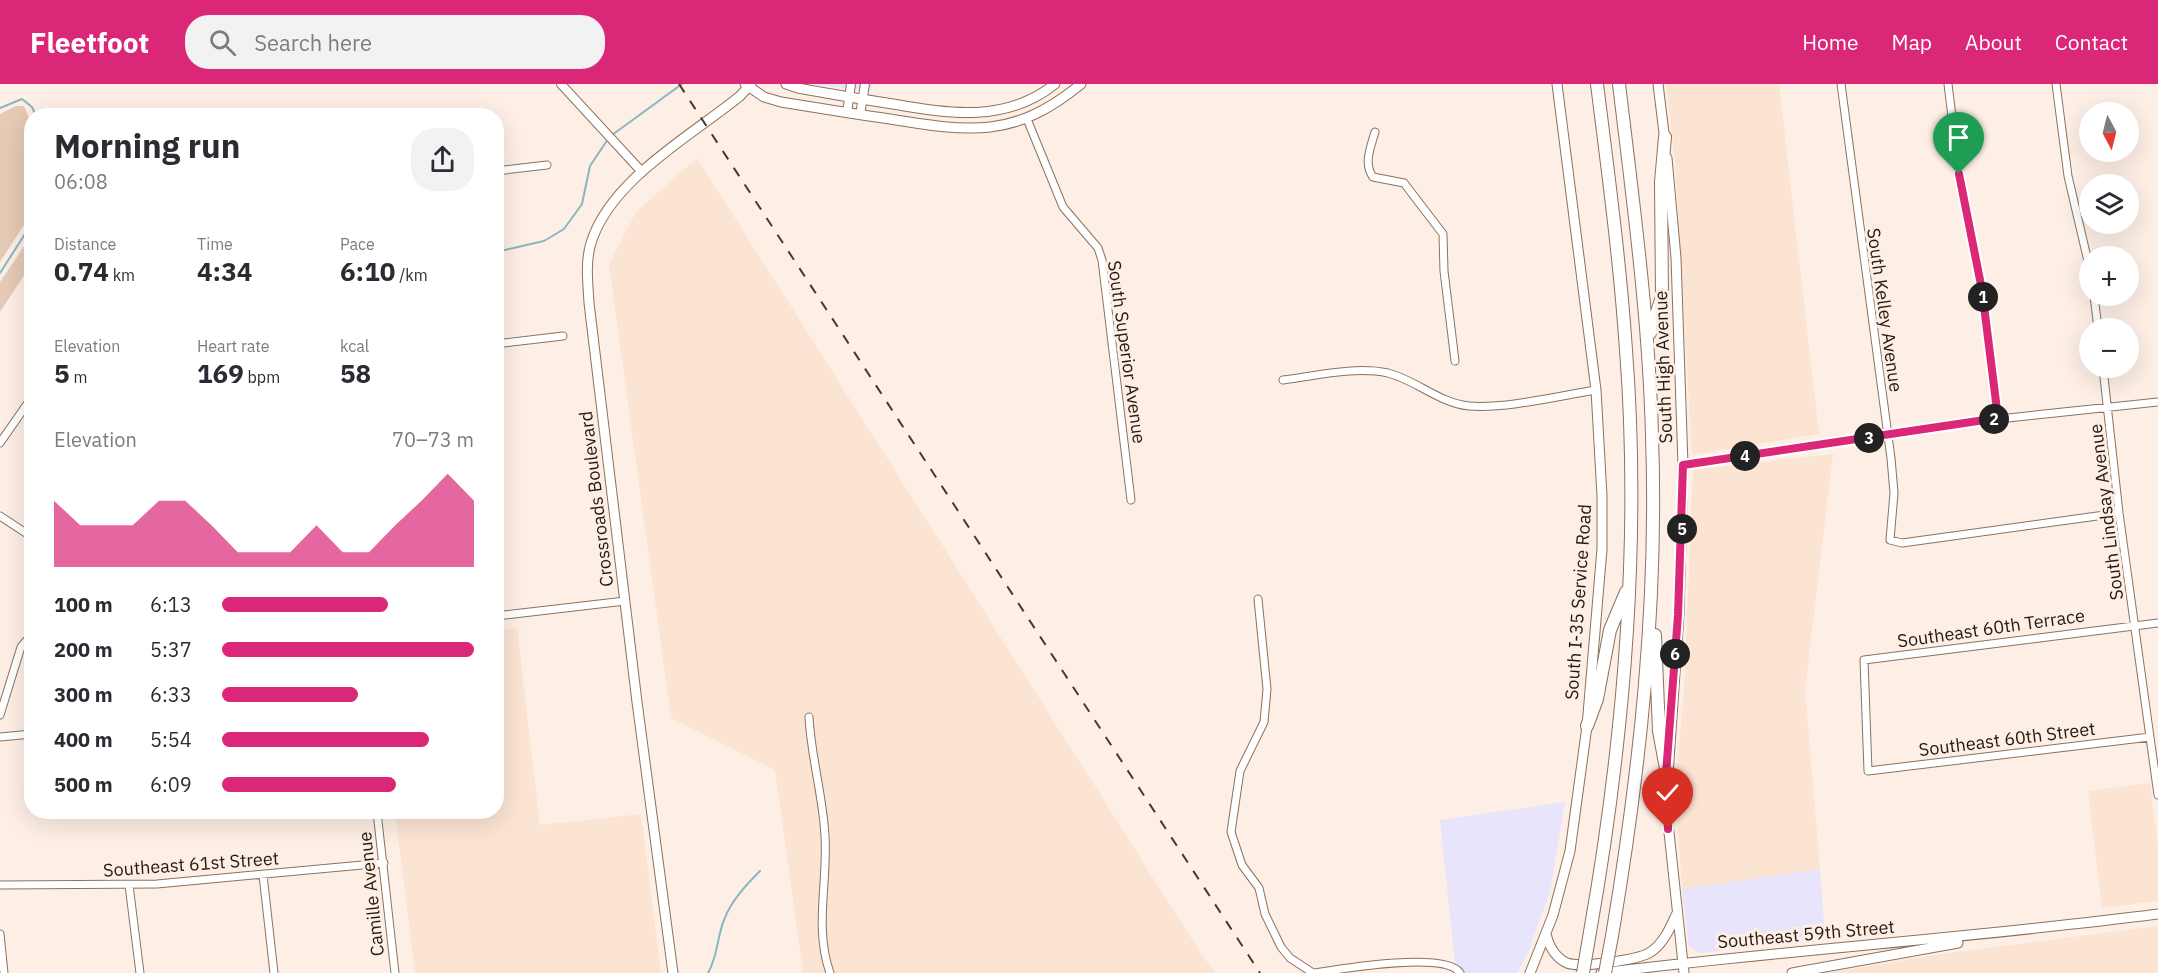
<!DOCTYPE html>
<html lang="en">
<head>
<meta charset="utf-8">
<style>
	:root { --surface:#fff; --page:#f2f2f3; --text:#2b2b33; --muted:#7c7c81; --accent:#db2777 }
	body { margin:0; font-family:"IBM Plex Sans",sans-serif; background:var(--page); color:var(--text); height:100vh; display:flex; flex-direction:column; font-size:22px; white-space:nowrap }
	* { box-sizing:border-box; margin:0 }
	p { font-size:20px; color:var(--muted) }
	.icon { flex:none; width:33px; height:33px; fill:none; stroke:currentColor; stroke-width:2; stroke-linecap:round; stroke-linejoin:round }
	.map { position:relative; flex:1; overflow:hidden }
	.drawer { position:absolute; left:24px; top:24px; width:480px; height:711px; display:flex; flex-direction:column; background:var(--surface); border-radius:24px; box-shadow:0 6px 24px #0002 }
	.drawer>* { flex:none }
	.needle { width:39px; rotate:173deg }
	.tools { position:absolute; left:2079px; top:18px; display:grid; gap:12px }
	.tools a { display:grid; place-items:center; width:60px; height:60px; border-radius:50%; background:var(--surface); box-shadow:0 6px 24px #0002; font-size:30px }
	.pin { position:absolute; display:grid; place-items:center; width:51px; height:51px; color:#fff; margin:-62px -26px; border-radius:50% 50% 50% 0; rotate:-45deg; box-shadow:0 0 6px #0007 }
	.pin .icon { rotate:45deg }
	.km { position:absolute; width:30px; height:30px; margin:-15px; border-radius:50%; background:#222; color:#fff; font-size:16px; line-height:30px; text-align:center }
	.round { display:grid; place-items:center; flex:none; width:63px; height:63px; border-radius:24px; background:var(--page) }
	.headline { display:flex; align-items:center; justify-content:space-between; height:102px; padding:0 30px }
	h1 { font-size:33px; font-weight:700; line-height:45px }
	.stats { display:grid; grid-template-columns:repeat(3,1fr); gap:9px; height:102px; padding:6px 30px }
	.stats div { display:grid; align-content:center }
	.stats b { font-size:26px; font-weight:700 }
	.stats small { font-size:16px; font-weight:400 }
	.stats p { font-size:16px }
	.chart { height:168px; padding:12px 30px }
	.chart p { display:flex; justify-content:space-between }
	.chart svg { width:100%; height:108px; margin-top:6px; fill:var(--accent); opacity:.7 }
	ul { padding:0 30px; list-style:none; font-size:20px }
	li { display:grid; grid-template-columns:96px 72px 1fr; align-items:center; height:45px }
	li i { height:15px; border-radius:8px; background:var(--accent) }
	header { display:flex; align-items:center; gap:36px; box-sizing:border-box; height:84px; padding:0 30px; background:var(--accent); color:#fff }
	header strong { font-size:28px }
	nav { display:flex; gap:33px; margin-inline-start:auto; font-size:21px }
	.search { width:420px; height:54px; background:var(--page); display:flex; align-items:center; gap:15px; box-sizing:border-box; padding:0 21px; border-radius:24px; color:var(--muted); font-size:22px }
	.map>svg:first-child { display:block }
	.commercial { fill:#e8e4fb }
	.built { fill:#fce4d2 }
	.green { fill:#e5cab5 }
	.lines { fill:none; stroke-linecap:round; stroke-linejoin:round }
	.stream { stroke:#89b6c1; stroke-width:2 }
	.minor-casing { stroke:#8e715b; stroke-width:9 }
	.tertiary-casing { stroke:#8e715b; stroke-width:10 }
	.secondary-casing { stroke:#8e715b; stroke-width:11 }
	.motorway-casing { stroke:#8e715b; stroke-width:14 }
	.minor { stroke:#fff; stroke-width:7 }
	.tertiary { stroke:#fff; stroke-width:8 }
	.secondary { stroke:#fff; stroke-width:9 }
	.motorway { stroke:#fff; stroke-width:12 }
	.rail { stroke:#45392f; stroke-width:2; stroke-dasharray:10 10; stroke-linecap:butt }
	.motorway-bridge-casing { stroke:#8e715b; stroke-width:14; stroke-linecap:butt }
	.motorway-bridge { stroke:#fff; stroke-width:12 }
	.route-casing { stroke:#fff; stroke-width:12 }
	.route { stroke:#db2777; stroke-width:8 }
	.labels { text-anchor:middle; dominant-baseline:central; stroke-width:6; stroke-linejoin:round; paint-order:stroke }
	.street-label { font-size:18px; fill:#251910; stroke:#fdefe5 }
</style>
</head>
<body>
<header>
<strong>Fleetfoot</strong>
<div class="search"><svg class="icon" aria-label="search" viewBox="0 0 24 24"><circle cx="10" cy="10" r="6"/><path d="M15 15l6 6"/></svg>Search here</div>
<nav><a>Home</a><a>Map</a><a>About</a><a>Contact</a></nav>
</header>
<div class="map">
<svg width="2158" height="889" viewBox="0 0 2158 889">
	<rect width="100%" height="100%" fill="#fdefe5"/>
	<path class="commercial" d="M807,0H872L871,7Z
		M1565,718L1550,808L1528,868L1517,889H1456L1440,736Z
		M1820,785L1825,856L1700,869L1689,862L1682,805Z"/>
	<path class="built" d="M1666,0H1779L1819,350L1692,371L1675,78Z
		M697,74L1200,868L1215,889H803L775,686L671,634L609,181L636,128Z
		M1833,370L1805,606L1820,785L1682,805L1675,706L1684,606L1693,386Z
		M517,544L540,741L641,730L661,889H415L395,728H496L497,546Z
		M2150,699L2158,765V817L2102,824L2088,707Z
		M2158,842V889H1829L1933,871Z"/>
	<path class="green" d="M16,22H24L31,39V130L0,178V30Z
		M31,152V181L0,228V198Z"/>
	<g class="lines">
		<path class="stream" d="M0,24L22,15L32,23L36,32
			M612,51L682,0
			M496,168L544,157L564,145L582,120L590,82L608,55
			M0,189L32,139
			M708,889C718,872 717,853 724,836C731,817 746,801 760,787"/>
		<defs>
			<path id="minor" d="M1841,0L1891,374L1894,409L1890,456L1902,459L2119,429
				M1948,0L1959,90L1982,206L1998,335
				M2056,0L2068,92L2090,186
				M1027,35L1063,123L1098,164L1102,176L1131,416
				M1375,48C1371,62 1363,80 1373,93L1404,99L1443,150L1444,187L1455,277
				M496,87L547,81
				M2094,212L2098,244
				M496,260L563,252
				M2103,284L2119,429L2158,711
				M1283,296C1316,292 1354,282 1388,289C1416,296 1439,319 1469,322C1505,325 1559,312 1596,306
				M0,359L32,313
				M1683,381L1998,335L2158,318
				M0,432L32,453
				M1258,515L1267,605L1264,638L1240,687L1231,748L1242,781L1259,804L1265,830L1281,863L1290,874L1313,889
				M496,532L625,517
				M0,631L21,563L32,550
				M809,633C811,673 823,712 825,752C828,798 814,844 830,889
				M0,653L32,650
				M2150,653L1868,687L1864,576L2158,539
				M377,728L395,889
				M263,791L274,889
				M0,801L157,800L384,779
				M129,801L140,889
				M0,850L4,889
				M1315,889C1340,885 1446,867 1460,889"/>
			<path id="tertiary" d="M561,0L642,88
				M847,29L851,0
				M860,31L865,0"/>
			<path id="secondary" d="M745,0L764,13L781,18C818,24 854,30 890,35C970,48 1014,55 1081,0
				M786,0L798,4C830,10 861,15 893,20C950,30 1006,39 1055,0
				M1658,0L1665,57
				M1667,74L1676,174L1683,381L1679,531L1666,720L1684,889
				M1546,850C1549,862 1554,873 1567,879C1580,884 1636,876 1649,869C1663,861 1670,844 1676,831
				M673,889L637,618L589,219C588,200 585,179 591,159C610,96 691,52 740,12L751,0
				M1530,889L1553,831L1570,767L1587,642L1602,465V412L1596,306L1557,0
				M1601,889C1786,866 1973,854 2158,830
				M1792,889L1958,859"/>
			<path id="motorway" d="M1650,249L1662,213L1661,98L1665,53
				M1655,551L1659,647L1667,690
				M1587,642L1597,615L1610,546L1626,508
				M1590,848C1624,656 1641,461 1626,266C1620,177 1608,88 1597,0
				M1612,852C1640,686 1658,520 1652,352C1649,234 1633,117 1619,0"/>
		</defs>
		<use href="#minor" class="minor-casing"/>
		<use href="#tertiary" class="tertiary-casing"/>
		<use href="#secondary" class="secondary-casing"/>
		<use href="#motorway" class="motorway-casing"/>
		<use href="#minor" class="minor"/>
		<use href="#tertiary" class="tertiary"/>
		<use href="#secondary" class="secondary"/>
		<use href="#motorway" class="motorway"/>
		<path class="rail" d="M679,0L1260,889"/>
		<defs>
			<path id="motorway-bridge" d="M1583,889L1590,848
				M1605,889L1612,852"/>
		</defs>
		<use href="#motorway-bridge" class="motorway-bridge-casing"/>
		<use href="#motorway-bridge" class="motorway-bridge"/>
	</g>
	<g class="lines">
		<defs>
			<path id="route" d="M1668,745L1666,690L1678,531L1683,381L1998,334L1982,206L1959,90"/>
		</defs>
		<use href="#route" class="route-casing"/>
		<use href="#route" class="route"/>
	</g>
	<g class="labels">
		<g class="street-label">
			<text transform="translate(1885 226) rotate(82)">South Kelley Avenue</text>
			<text transform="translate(1127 268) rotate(82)">South Superior Avenue</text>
			<text transform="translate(1663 283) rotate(-92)">South High Avenue</text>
			<text transform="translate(596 415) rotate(-97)">Crossroads Boulevard</text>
			<text transform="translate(2106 428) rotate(-97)">South Lindsay Avenue</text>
			<text transform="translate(1578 518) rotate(-86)">South I-35 Service Road</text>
			<text transform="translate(1991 544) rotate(-8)">Southeast 60th Terrace</text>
			<text transform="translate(2007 655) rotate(-7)">Southeast 60th Street</text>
			<text transform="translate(191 780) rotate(-4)">Southeast 61st Street</text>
			<text transform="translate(371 810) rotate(-96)">Camille Avenue</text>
			<text transform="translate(1806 850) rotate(-5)">Southeast 59th Street</text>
		</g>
	</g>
</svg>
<div class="tools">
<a><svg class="needle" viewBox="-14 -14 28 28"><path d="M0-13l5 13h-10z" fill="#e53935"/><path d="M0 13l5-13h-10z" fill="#7c7c81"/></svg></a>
<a><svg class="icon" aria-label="layers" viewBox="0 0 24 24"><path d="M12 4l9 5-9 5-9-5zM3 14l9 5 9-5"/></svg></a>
<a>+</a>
<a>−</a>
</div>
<div class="pin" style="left:1959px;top:90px;background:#1e9e55"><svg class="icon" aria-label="arrive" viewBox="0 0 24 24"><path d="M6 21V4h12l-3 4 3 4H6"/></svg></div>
<div class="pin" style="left:1668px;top:745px;background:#d93025"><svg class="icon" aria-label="check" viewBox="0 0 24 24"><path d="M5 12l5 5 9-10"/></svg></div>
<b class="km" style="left:1983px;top:213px">1</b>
<b class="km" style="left:1994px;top:335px">2</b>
<b class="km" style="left:1869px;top:354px">3</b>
<b class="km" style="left:1745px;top:372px">4</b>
<b class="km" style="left:1682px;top:445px">5</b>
<b class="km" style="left:1675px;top:570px">6</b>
<section class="drawer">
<div class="headline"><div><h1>Morning run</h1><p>06:08</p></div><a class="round"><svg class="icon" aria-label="share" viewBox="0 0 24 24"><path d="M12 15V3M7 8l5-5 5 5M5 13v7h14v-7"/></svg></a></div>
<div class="stats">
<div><p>Distance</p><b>0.74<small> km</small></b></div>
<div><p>Time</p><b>4:34</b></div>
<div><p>Pace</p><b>6:10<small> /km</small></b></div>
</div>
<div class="stats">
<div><p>Elevation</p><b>5<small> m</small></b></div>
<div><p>Heart rate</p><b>169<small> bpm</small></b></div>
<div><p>kcal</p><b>58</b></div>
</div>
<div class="chart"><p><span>Elevation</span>70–73 m</p>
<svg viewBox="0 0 160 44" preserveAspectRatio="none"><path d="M0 44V17L10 27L20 27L30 27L40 17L50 17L60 27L70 38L80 38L90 38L100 27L110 38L120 38L130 27L140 17L150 6L160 17V44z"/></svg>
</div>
<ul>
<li><b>100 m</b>6:13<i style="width:66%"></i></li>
<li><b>200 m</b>5:37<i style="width:100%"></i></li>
<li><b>300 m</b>6:33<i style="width:54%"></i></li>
<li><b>400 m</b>5:54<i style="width:82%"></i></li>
<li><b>500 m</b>6:09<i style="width:69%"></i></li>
</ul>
</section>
</div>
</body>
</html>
